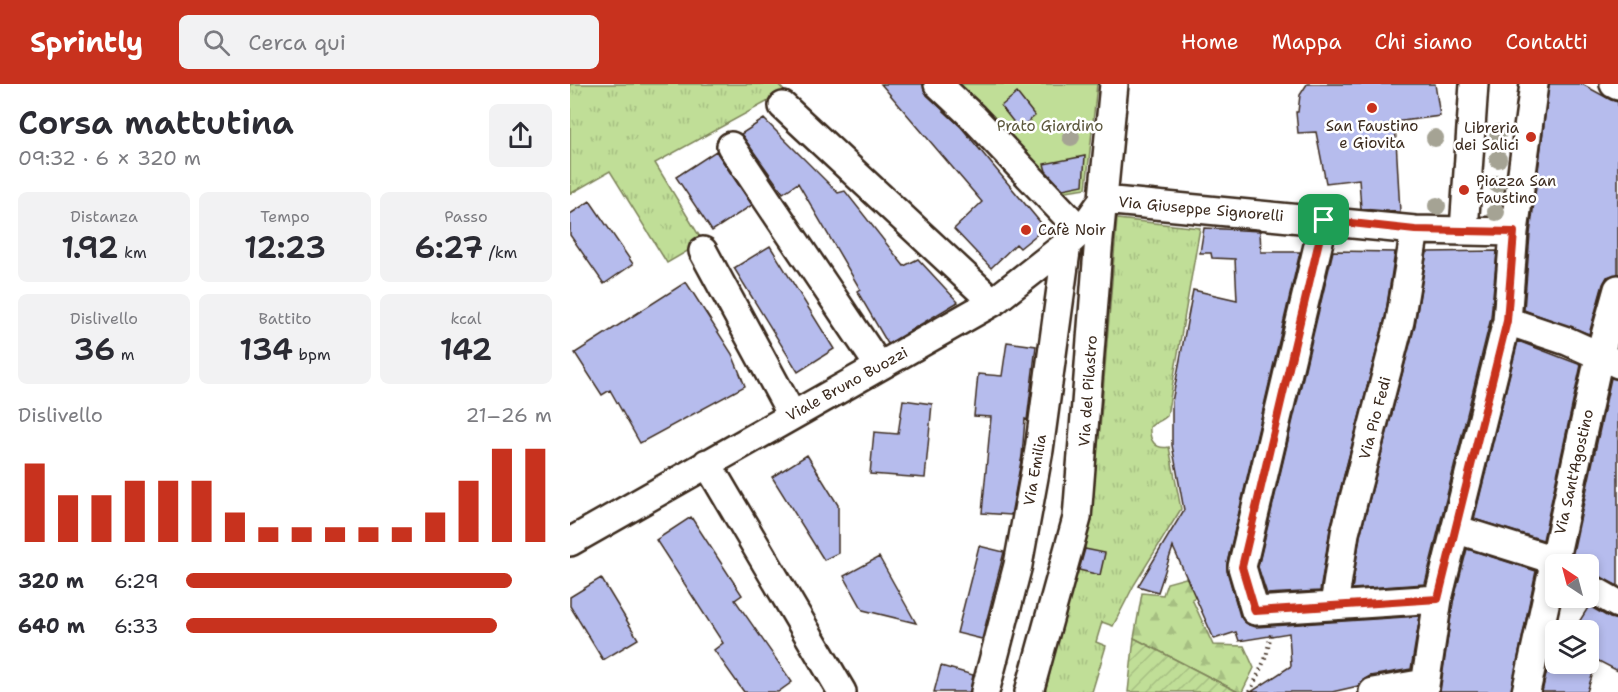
<!DOCTYPE html>
<html lang="it">
<head>
<meta charset="utf-8">
<style>
	:root { --surface:#fff; --page:#f2f2f3; --text:#2b2b33; --muted:#7c7c81; --accent:#c8321e }
	body { margin:0; font-family:"Shantell Sans",sans-serif; background:var(--page); color:var(--text); height:100vh; display:flex; flex-direction:column; font-size:22px; white-space:nowrap }
	* { box-sizing:border-box; margin:0 }
	p { font-size:20px; color:var(--muted) }
	.icon { flex:none; width:33px; height:33px; fill:none; stroke:currentColor; stroke-width:2; stroke-linecap:round; stroke-linejoin:round }
	.map { position:relative; flex:1; overflow:hidden }
	.side { display:flex; flex-direction:column; background:var(--surface); width:570px }
	.side>* { flex:none }
	.needle { width:39px; rotate:324deg }
	.buttons { position:absolute; left:975px; top:470px; display:grid; gap:12px }
	.buttons a { display:grid; place-items:center; width:54px; height:54px; border-radius:9px; background:var(--surface); box-shadow:0 3px 9px #0003; font-size:30px }
	.pin { position:absolute; display:grid; place-items:center; width:51px; height:51px; color:#fff; margin:-26px; border-radius:12px; box-shadow:0 3px 9px #0006 }
	.round { display:grid; place-items:center; flex:none; width:63px; height:63px; border-radius:9px; background:var(--page) }
	.head { display:flex; align-items:center; justify-content:space-between; height:102px; padding:0 18px }
	h1 { font-size:33px; font-weight:600; line-height:45px }
	.metrics { display:grid; grid-template-columns:repeat(3,1fr); gap:9px; height:102px; padding:6px 18px }
	.metrics div { display:grid; align-content:center; border-radius:9px; background:var(--page); text-align:center }
	.metrics b { font-size:30px; font-weight:600 }
	.metrics small { font-size:16px; font-weight:400 }
	.metrics p { font-size:16px }
	.chart { height:168px; padding:12px 18px }
	.chart p { display:flex; justify-content:space-between }
	.chart svg { width:100%; height:108px; margin-top:6px; stroke:var(--accent); stroke-width:6 }
	ul { padding:0 18px; list-style:none; font-size:20px }
	li { display:grid; grid-template-columns:96px 72px 1fr; align-items:center; height:45px }
	li i { height:15px; border-radius:8px; background:var(--accent) }
	header { display:flex; align-items:center; gap:36px; box-sizing:border-box; height:84px; padding:0 30px; background:var(--accent); color:#fff }
	header strong { font-size:28px }
	nav { display:flex; gap:33px; margin-inline-start:auto; font-size:21px }
	.search { width:420px; height:54px; background:var(--page); display:flex; align-items:center; gap:15px; box-sizing:border-box; padding:0 21px; border-radius:9px; color:var(--muted); font-size:22px }
	main { display:flex; flex:1; min-height:0 }
	.map>svg:first-child { display:block }
	.grass { fill:url(#grass-tufts); stroke:#7e845a; stroke-width:1.5 }
	.forest { fill:url(#forest-firs); stroke:#7e845a; stroke-width:1.5 }
	.park { fill:#c0de97; stroke:#7e845a; stroke-width:1.5 }
	.garden { fill:url(#garden-furrows); stroke:#7e845a; stroke-width:1.5 }
	.building { fill:#b6bced; stroke:#3b2a1e; stroke-width:1.5 }
	.lines { fill:none; stroke-linecap:round; stroke-linejoin:round }
	.street-casing { stroke:#3b2a1e; stroke-width:32 }
	.path { stroke:#3b2a1e; stroke-width:4; stroke-dasharray:1.5 4.5; stroke-linecap:butt }
	.street { stroke:#fff; stroke-width:27 }
	.tree { fill:#a5a394 }
	.route-casing { stroke:#fff; stroke-width:12 }
	.route { stroke:#c8321e; stroke-width:8 }
	.poi-dot { fill:#c8321e; stroke:#fff; stroke-width:2 }
	.labels { text-anchor:middle; dominant-baseline:central; stroke-width:5; stroke-linejoin:round; paint-order:stroke }
	.park-label { font-size:15px; fill:#5c573c; stroke:#fff }
	.poi-label { font-size:15px; fill:#3b2a1e; stroke:#fff; text-anchor:start }
	.street-label { font-size:15px; fill:#3b2a1e; stroke:#fff }
</style>
</head>
<body>
<header>
<strong>Sprintly</strong>
<div class="search"><svg class="icon" aria-label="search" viewBox="0 0 24 24"><circle cx="10" cy="10" r="6"/><path d="M15 15l6 6"/></svg>Cerca qui</div>
<nav><a>Home</a><a>Mappa</a><a>Chi siamo</a><a>Contatti</a></nav>
</header>
<main>
<section class="side">
<div class="head"><div><h1>Corsa mattutina</h1><p>09:32 · 6 × 320 m</p></div><a class="round"><svg class="icon" aria-label="share" viewBox="0 0 24 24"><path d="M12 15V3M7 8l5-5 5 5M5 13v7h14v-7"/></svg></a></div>
<div class="metrics">
<div><p>Distanza</p><b>1.92<small> km</small></b></div>
<div><p>Tempo</p><b>12:23</b></div>
<div><p>Passo</p><b>6:27<small> /km</small></b></div>
</div>
<div class="metrics">
<div><p>Dislivello</p><b>36<small> m</small></b></div>
<div><p>Battito</p><b>134<small> bpm</small></b></div>
<div><p>kcal</p><b>142</b></div>
</div>
<div class="chart"><p><span>Dislivello</span>21–26 m</p>
<svg viewBox="0 0 160 44" preserveAspectRatio="none"><path d="M5 44V12M15 44V25M25 44V25M35 44V19M45 44V19M55 44V19M65 44V32M75 44V38M85 44V38M95 44V38M105 44V38M115 44V38M125 44V32M135 44V19M145 44V6M155 44V6"/></svg>
</div>
<ul>
<li><b>320 m</b>6:29<i style="width:89%"></i></li>
<li><b>640 m</b>6:33<i style="width:85%"></i></li>
</ul>
</section>
<div class="map">
<svg width="1048" height="608" viewBox="0 0 1048 608">
	<defs>
		<pattern id="grass-tufts" width="24" height="20" patternUnits="userSpaceOnUse" patternTransform="scale(1.5)"><rect width="24" height="20" fill="#c0de97"/><path d="M3 7l-1-3M5 7V3M7 7l1-3M15 17l-1-3M17 17v-4M19 17l1-3" fill="none" stroke="#a6bf82"/></pattern>
		<pattern id="forest-firs" width="22" height="20" patternUnits="userSpaceOnUse" patternTransform="scale(1.5)"><rect width="22" height="20" fill="#c0de97"/><path d="M5 1l3.5 6h-7zM16 11l3.5 6h-7z" fill="#a6bf82"/></pattern>
		<pattern id="garden-furrows" width="10" height="10" patternUnits="userSpaceOnUse" patternTransform="scale(1.5)"><rect width="10" height="10" fill="#c0de97"/><path d="M-1 1l2-2M0 10L10 0M9 11l2-2" fill="none" stroke="#a6bf82"/></pattern>
	</defs>
	<rect width="100%" height="100%" fill="#fff"/>
	<filter id="ink" filterUnits="userSpaceOnUse"><feTurbulence type="fractalNoise" baseFrequency=".0167" numOctaves="2"/><feDisplacementMap in="SourceGraphic" scale="12" xChannelSelector="R" yChannelSelector="G"/><feConvolveMatrix kernelMatrix="1 2 1 2 8 2 1 2 1" color-interpolation-filters="sRGB"/></filter>
	<g filter="url(#ink)">
		<path class="grass" d="M0,0H208L215,8L85,79L133,158L97,179L40,87L0,110Z
			M547,135L630,144L597,332C592,337 585,338 580,343C579,356 585,366 599,363L611,425L564,501L543,542L532,538L526,558L536,562L522,608H475L494,532L515,465L530,345Z"/>
		<path class="forest" d="M641,487L635,508L622,515L643,561L674,562L684,584L672,608H668L564,554L572,509L593,511L597,499Z"/>
		<path class="park" d="M388,0H527L516,104L482,109Z"/>
		<path class="garden" d="M564,554L668,608H558Z"/>
		<path class="building" d="M311,0H353L357,11L391,43L475,144L450,164L446,160L421,184L384,145L412,118Z
			M737,0H865L870,32L825,38L830,128L791,125L789,95L756,99L746,48L728,49L726,28H728L730,11Z
			M979,0H1012L1041,16L1048,18V190L1037,193L1033,200L1019,250L954,226L960,150Z
			M447,9L465,32L449,45L431,22Z
			M194,35L268,109L275,107L334,182L348,175L388,218L318,260L287,207L290,205L228,99L213,109L171,50Z
			M146,67L182,121L142,147L106,93Z
			M515,72L513,101L493,105L476,87L474,80Z
			M20,117L63,180L34,200L0,151V130Z
			M634,144L690,147L691,168H730L657,479V487L670,532L679,541L686,543L850,532L841,585L800,592L793,596L788,602L762,608H681L721,582L719,549L669,557L666,548L644,555L603,463L588,508L568,502L614,426L602,361V318L623,206L667,216L665,175L642,174L641,169H630Z
			M200,162L264,265L228,288L164,184Z
			M763,167L825,168L815,234L760,445L750,507L697,510L688,483Z
			M927,167L921,234L855,500L782,505L790,452L845,241L857,168Z
			M116,198L162,270L175,302L70,359L40,306L32,311L5,269Z
			M948,257L1011,281L973,456L904,435Z
			M437,258L466,262L457,336L455,335L452,372L441,431L412,429L421,333L404,332L408,290L432,292Z
			M1041,294L1048,296V502L1018,487V480H1003L1002,473Z
			M333,316L362,320L355,394L300,390L304,348L328,350Z
			M237,371L268,421V469L254,476L202,393Z
			M121,433L172,511L165,516L222,598L208,608H174L144,566L153,559L86,456Z
			M409,462L434,468L412,555L387,549Z
			M515,465L535,469L530,491L509,486Z
			M897,465L966,487L941,608H870L883,518Z
			M309,473L346,539L293,526L274,492Z
			M31,494L68,555L33,576L0,522V513Z
			M1019,522L1040,534L1048,536V587L1027,576L1017,608H972L986,547V579H1018V546H1004Z
			M371,582L403,591L400,608H364Z"/>
		<g class="lines">
			<defs>
				<path id="street" d="M368,0L403,33L511,147
					M1044,0L1048,2
					M213,22L423,218
					M161,62L309,282
					M533,116L845,146L944,148
					M754,136L672,483L685,527L868,515
					M894,146L904,0
					M133,167L222,331
					M937,237L997,257L1048,280
					M137,379L272,608
					M885,445L984,476L988,480
					M0,458L423,218L497,160L511,147L533,116
					M1018,503L1048,520
					M764,521L775,449L830,237L845,146
					M415,608L448,481L469,366L497,160
					M459,608L507,434L528,166L544,0
					M803,608L855,599
					M854,608L868,515L937,237L944,148L964,0
					M956,608L1029,273L1048,205"/>
			</defs>
			<use href="#street" class="street-casing"/>
			<path class="path" d="M680,608L696,573L701,550"/>
			<use href="#street" class="street"/>
		</g>
		<g class="tree">
			<circle cx="928" cy="49" r="9"/>
			<circle cx="501" cy="53" r="9"/>
			<circle cx="865" cy="54" r="9"/>
			<circle cx="928" cy="75" r="9"/>
			<circle cx="927" cy="100" r="9"/>
			<circle cx="867" cy="122" r="9"/>
			<circle cx="926" cy="128" r="9"/>
		</g>
	</g>
	<g class="lines" filter="url(#ink)">
		<defs>
			<path id="route" d="M754,136L845,146L944,148L937,237L868,515L685,527L672,483Z"/>
		</defs>
		<use href="#route" class="route-casing"/>
		<use href="#route" class="route"/>
	</g>
	<g class="poi-dot">
		<circle cx="802" cy="24" r="6"/>
		<circle cx="961" cy="53" r="6"/>
		<circle cx="894" cy="106" r="6"/>
		<circle cx="456" cy="146" r="6"/>
	</g>
	<g class="labels">
		<g class="park-label">
			<text x="480" y="42">Prato Giardino</text>
		</g>
		<g class="poi-label">
			<text x="802" y="42" text-anchor="middle">San Faustino<tspan x="802" dy="17">e Giovita</tspan></text>
			<text x="949" y="44" text-anchor="end">Libreria<tspan x="949" dy="17">dei Salici</tspan></text>
			<text x="906" y="97">Piazza San<tspan x="906" dy="17">Faustino</tspan></text>
			<text x="468" y="146">Cafè Noir</text>
		</g>
		<g class="street-label">
			<text transform="translate(631 125) rotate(5)">Via Giuseppe Signorelli</text>
			<text transform="translate(277 300) rotate(-29)">Viale Bruno Buozzi</text>
			<text transform="translate(518 307) rotate(-86)">Via del Pilastro</text>
			<text transform="translate(805 334) rotate(-75)">Via Pio Fedi</text>
			<text transform="translate(465 386) rotate(-80)">Via Emilia</text>
			<text transform="translate(1004 388) rotate(-77)">Via Sant'Agostino</text>
		</g>
	</g>
</svg>
<div class="buttons">
<a><svg class="needle" viewBox="-14 -14 28 28"><path d="M0-13l5 13h-10z" fill="#e53935"/><path d="M0 13l5-13h-10z" fill="#7c7c81"/></svg></a>
<a><svg class="icon" aria-label="layers" viewBox="0 0 24 24"><path d="M12 4l9 5-9 5-9-5zM3 14l9 5 9-5"/></svg></a>
</div>
<div class="pin" style="left:754px;top:136px;background:#1e9e55"><svg class="icon" aria-label="arrive" viewBox="0 0 24 24"><path d="M6 21V4h12l-3 4 3 4H6"/></svg></div>
</div>
</main>
</body>
</html>
